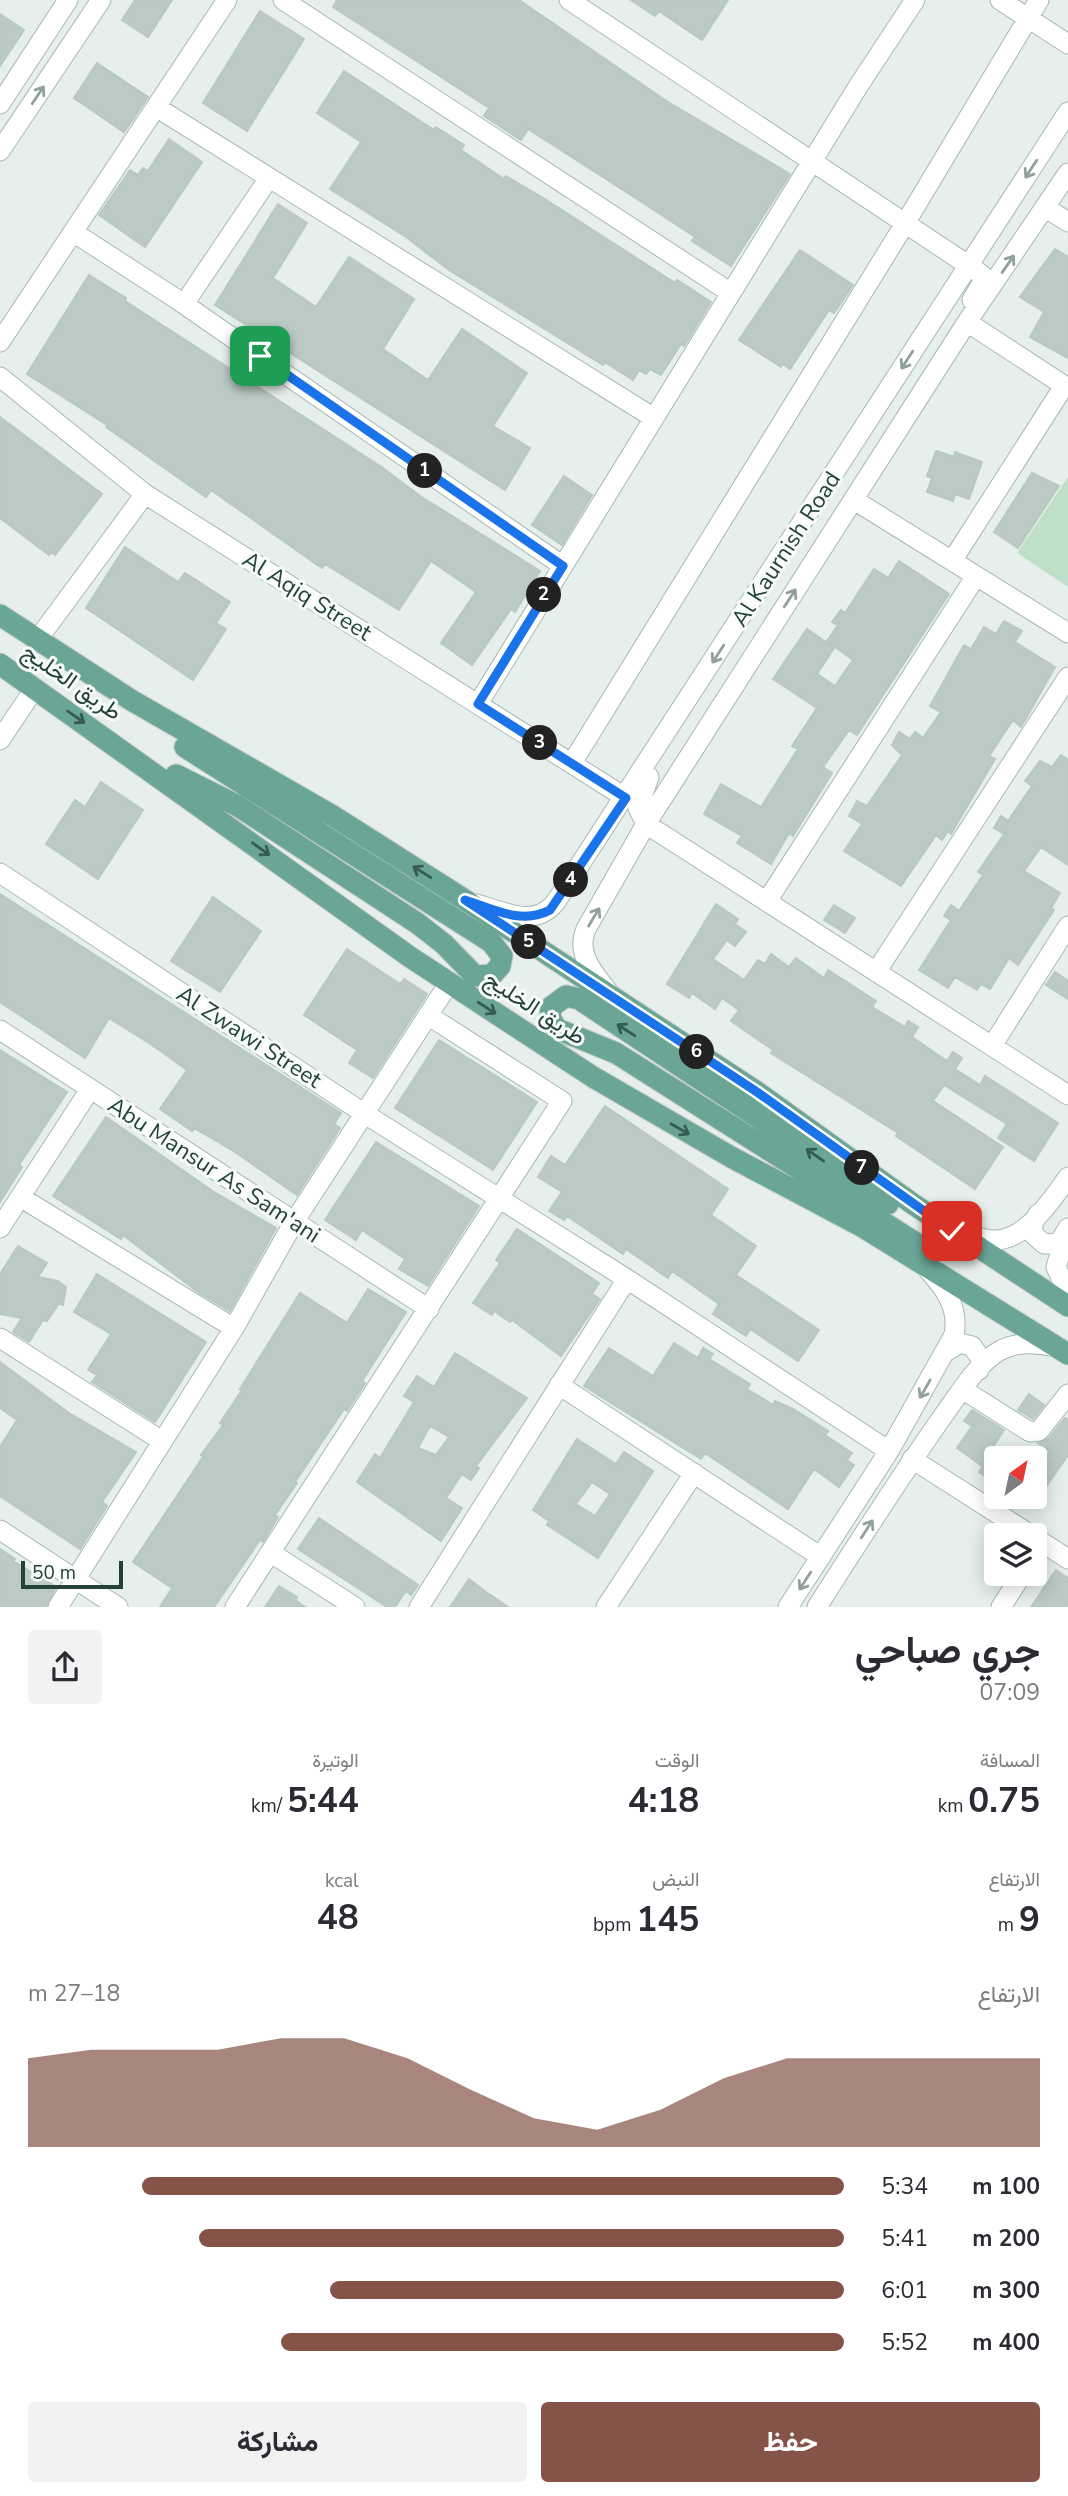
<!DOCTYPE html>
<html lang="ar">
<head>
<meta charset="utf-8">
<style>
	:root { --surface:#fff; --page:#f2f2f3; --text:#2b2b33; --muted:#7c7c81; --accent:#855347 }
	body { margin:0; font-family:"Nunito Sans",Vazirmatn,sans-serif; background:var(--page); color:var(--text); direction:rtl; height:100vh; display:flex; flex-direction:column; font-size:26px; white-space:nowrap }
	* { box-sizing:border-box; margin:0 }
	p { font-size:23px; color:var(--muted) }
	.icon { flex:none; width:38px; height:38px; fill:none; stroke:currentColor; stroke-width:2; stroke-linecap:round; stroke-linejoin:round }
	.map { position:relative; height:1607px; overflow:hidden; direction:ltr }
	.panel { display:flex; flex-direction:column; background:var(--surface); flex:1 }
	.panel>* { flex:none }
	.needle { width:46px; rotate:33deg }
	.controls { position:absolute; left:984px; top:1446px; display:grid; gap:14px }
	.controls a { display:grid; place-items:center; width:63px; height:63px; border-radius:7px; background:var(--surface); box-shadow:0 4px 18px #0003; font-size:35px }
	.scale { position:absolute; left:21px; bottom:18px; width:102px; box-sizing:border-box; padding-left:7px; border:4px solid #24423a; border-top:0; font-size:19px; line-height:24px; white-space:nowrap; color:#24423a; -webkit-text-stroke:5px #f7fbf9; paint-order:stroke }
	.pin { position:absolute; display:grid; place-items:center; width:60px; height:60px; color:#fff; margin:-30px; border-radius:14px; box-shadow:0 4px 10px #0006 }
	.km { position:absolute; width:35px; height:35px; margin:-18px; border-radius:50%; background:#222; color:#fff; font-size:19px; line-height:35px; text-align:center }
	.round { display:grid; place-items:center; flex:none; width:74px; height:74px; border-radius:7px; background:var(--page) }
	.overview { display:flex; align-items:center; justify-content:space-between; height:119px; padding:0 28px }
	h1 { font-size:38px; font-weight:700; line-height:52px }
	.stats { display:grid; grid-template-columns:repeat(3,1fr); gap:10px; height:119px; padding:7px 28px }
	.stats div { display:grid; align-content:center }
	.stats b { font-size:35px; font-weight:700 }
	.stats small { font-size:19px; font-weight:400 }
	.stats p { font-size:19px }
	.chart { height:196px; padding:14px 28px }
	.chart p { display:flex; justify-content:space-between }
	.chart svg { width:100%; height:126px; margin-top:7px; fill:var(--accent); opacity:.7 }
	.primary-button { display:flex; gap:14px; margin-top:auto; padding:14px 28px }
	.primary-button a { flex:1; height:80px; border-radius:7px; background:var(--accent); color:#fff; font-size:28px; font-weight:700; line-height:80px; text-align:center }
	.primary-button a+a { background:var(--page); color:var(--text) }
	ul { padding:0 28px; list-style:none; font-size:23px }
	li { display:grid; grid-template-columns:112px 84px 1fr; align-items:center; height:52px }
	li i { height:18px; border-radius:9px; background:var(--accent) }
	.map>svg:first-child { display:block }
	.green { fill:#bfe0c8 }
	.building { fill:#bbcac4; stroke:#b8c9c2; stroke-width:2; fill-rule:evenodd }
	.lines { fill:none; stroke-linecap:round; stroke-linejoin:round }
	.minor-casing { stroke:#a8b8b2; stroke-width:21 }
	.major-casing { stroke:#c2cac8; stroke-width:23 }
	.minor { stroke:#fff; stroke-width:19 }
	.major { stroke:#6aa596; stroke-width:21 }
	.oneway { stroke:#92a09c }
	.oneway2 { stroke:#365b51 }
	.route-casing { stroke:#fff; stroke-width:14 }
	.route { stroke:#1a73e8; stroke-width:9 }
	.labels { text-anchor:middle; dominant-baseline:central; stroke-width:6; stroke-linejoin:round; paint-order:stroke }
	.street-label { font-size:23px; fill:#24423a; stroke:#f7fbf9 }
</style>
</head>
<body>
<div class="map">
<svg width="1068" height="1607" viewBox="0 0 1068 1607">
	<rect width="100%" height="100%" fill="#e6efeb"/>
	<path class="green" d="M1068,477V587L1017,553Z"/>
	<path class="building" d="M135,0H172L148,37L122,20Z
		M337,0H519L668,102L790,174L731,266L692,241L695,237L648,206L528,129L521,140L484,116L489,108L333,7Z
		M631,0H728L702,40L659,11L655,16Z
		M260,11L304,39L247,131L203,103Z
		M0,14L24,30L0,66Z
		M97,63L148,97L124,132L74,98Z
		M344,71L434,130L436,127L464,145L461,150L504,179L506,176L548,201L675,283L677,280L711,302L684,346L681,344L661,375L650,369L646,374L639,370L633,380L605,362L603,365L449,270L406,237L330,189L361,142L317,113Z
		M169,139L202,162L145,247L99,215L130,170L138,175L143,168L148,171Z
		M278,204L307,223L273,278L316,307L349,257L414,299L383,349L428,380L462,329L527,373L493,426L530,448L505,490L215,305Z
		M1055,249L1068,257V358L1030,337L1044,312L1020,297Z
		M800,250L853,285L834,313L829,310L790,369L783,364L781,367L739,340Z
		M89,275L126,298L125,301L383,468L420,496L540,571L515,612L511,609L472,665L441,643L476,592L431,561L399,610L325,564L322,568L211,490L206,497L106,427L107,425L27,374Z
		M0,417L102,494L55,555L51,552L49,555L0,518Z
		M936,451L954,457L955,452L982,462L969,499L955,494L953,501L927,492L932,478L927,476Z
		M1032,473L1059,486L1018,548L994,532Z
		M564,476L592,495L562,545L532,525Z
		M125,547L178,582L185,573L230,602L216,623L226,629L193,680L86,608Z
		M899,561L949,594L857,735L849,730L823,767L832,773L793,836L789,833L771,864L737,843L742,836L704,814L721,784L761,807L798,749L792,746L817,708L773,679L807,629L834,648L817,674L835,686L853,660L827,641L838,625L832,622L841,610L845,613L874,569L888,578Z
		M1004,621L1022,631L1015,642L1055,667L1021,727L1013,720L989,756L995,759L951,834L948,831L942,840L936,835L901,886L844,851L862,824L849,816L857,801L867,806L902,755L892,745L899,732L910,739L915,732L923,738L941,712L930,706L964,645L971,649L984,627L996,634Z
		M1061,755L1068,760V865L1041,847L1024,871L1060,893L1051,908L1054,910L1018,965L1009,958L990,989L981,984L977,990L955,977L948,988L919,970L951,920L944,916L951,905L959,911L983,875L978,872L1004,834L994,828L1001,816L1008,821L1032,786L1025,781L1040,761L1052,767Z
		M101,782L143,810L98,879L46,844L75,800L85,807Z
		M0,894L341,1113L334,1124L340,1128L297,1195L232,1150L194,1128L192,1131L160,1109L187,1070L152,1045L109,1018L85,1058L0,1002Z
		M213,897L261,931L220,992L171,961Z
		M716,904L738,919L735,924L746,932L735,946L727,940L713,959L744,980L758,960L765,964L771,954L789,967L796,958L824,978L828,970L876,1001L872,1007L905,1027L908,1021L918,1027L912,1037L947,1061L953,1052L962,1058L955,1069L980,1085L985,1076L1058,1123L1034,1161L998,1138L1007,1124L944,1085L933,1101L1003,1147L975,1189L896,1136L898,1133L771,1053L773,1050L731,1021L739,1010L722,998L715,1009L692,993L689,998L667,984Z
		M834,905L855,918L845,933L824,920Z
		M347,949L400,984L404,979L427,994L373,1078L349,1063L357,1050L304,1015Z
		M1055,972L1068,981V999L1046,985Z
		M439,1040L537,1102L493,1170L395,1108Z
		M0,1050L67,1092L19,1165L22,1167L0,1202Z
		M605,1106L728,1189L711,1215L756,1246L736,1275L819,1330L798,1361L750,1329L746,1336L713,1314L719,1304L672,1271L668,1278L626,1249L623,1254L567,1216L564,1220L549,1211L562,1192L538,1177L551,1156L565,1165Z
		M106,1117L214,1192L276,1228L230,1311L198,1292L123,1235L121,1239L53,1196Z
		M376,1142L479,1206L428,1286L399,1269L405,1259L362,1230L356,1240L325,1220Z
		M517,1229L599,1283L592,1294L600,1299L561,1356L512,1320L510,1322L494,1311L492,1315L473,1303L500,1263L496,1260Z
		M18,1246L47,1263L38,1277L58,1281L66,1287L63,1305L59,1303L47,1321L43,1320L29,1342L13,1332L22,1318L0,1314V1274Z
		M97,1274L206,1342L155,1422L92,1382L97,1375L88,1370L111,1334L74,1312Z
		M368,1289L406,1312L362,1381L365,1383L347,1411L344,1409L295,1482L297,1483L275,1515L278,1517L263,1542L260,1540L214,1607H160L172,1588L133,1562L203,1457L201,1455L223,1425L220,1423L242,1390L240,1389L300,1293L347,1323Z
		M674,1343L698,1358L703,1348L713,1354L709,1359L750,1384L747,1389L773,1405L775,1401L793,1409L828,1431L825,1435L852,1453L847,1460L854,1465L839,1487L814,1469L788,1509L705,1453L701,1459L584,1386L609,1348L653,1376Z
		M455,1353L527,1398L476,1466L479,1468L471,1480L462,1474L446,1498L462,1508L441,1541L357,1482L375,1454L380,1458L414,1402L404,1396L417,1376L434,1387ZM430,1426L449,1437L436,1455L418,1448Z
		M0,1362L69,1413L136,1452L102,1502L107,1506L80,1549L0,1496V1447L17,1420L0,1408Z
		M1029,1394L1044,1405L1033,1419L1018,1410Z
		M972,1410L1004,1430L981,1465L957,1448L972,1426L964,1421Z
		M1065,1418L1068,1420V1455L1034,1504V1475L1049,1451L1038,1443L1048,1439Z
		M577,1439L616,1464L624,1452L653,1471L598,1558L547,1525L549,1521L533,1510ZM592,1482L610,1494L595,1516L576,1504Z
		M988,1458L996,1463V1484L979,1472Z
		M319,1518L418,1585L411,1595L406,1591L395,1607H387L298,1549Z
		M0,1549L15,1559L13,1561L56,1587L46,1607H0Z
		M1056,1570L1068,1578V1607H1031Z
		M469,1579L486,1592L508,1607H450Z
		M279,1586L297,1597L295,1600L305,1607H265Z"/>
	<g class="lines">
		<defs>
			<path id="minor" d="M283,0L731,293
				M569,0L968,265L982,275V283L972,300
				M1000,0L1068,44
				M0,104L68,0
				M156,107L654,418
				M0,151L101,0
				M1046,208L1068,222
				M73,232L175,298L563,566
				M184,304L269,178
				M967,322L1068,388
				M0,342L227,0
				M0,377L145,494L626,798
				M854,500L1068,633
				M952,561L1064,386
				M38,639L145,494
				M478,704L859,85L915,0
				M0,740L35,688
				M572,763L906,222L1039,0
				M649,777L638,808L646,824L1068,1095
				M0,873L365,1114L627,1279L889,1451
				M767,901L976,576
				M477,904C504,912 534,928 555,903L1068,112
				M876,972L1068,677
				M610,994C595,974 575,955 586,929L646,824L967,322L1068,173
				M0,1030L429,1309
				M992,1046L1068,926
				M20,1197L234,1328
				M1038,1214L1033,1223V1234L1044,1244L1059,1243L1068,1228
				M0,1228L89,1091
				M960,1233C971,1235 982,1240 994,1240C1025,1241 1052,1200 1068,1177
				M1066,1233L1056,1267L1068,1294
				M0,1338L162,1441
				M947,1351L960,1343L972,1346L981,1359L979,1370
				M559,1385L821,1557
				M962,1389L1030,1432L1039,1431L1068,1394
				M912,1459L1031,1535
				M0,1530L118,1607
				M1034,1537L1068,1559
				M271,1553L355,1607
				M58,1607L234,1328L294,1222L449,983
				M235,1607L562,1101L429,1016
				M419,1607L627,1279
				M606,1607L694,1473
				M788,1607L889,1451L954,1335C959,1308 946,1290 929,1271
				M817,1607C858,1543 899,1478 943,1416C959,1394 976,1365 999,1351C1017,1341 1036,1343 1056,1347
				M1001,1607L1023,1573"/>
			<path id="major" d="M0,615L131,700L333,816L465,900L757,1092L913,1204L1068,1306
				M0,664L410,957L593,1077L731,1157L863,1227L1068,1354
				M176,775L238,806L417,923L444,944L475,976L492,975L500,966L502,956L491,942L185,747
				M888,1204L579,999L566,996L551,1007L550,1018L557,1029L616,1053L930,1252"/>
		</defs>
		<use href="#minor" class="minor-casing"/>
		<use href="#major" class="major-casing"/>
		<use href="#minor" class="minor"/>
		<use href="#major" class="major"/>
	</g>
	<defs><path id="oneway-shaft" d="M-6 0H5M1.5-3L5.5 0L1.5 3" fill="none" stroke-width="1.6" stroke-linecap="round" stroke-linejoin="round" transform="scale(1.75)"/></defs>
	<g class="oneway">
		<use href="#oneway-shaft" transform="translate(38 95) rotate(-56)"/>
		<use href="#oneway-shaft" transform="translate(1031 169) rotate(123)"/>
		<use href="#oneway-shaft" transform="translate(1008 264) rotate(-55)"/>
		<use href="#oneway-shaft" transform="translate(907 360) rotate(123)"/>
		<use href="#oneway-shaft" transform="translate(790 598) rotate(-57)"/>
		<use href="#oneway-shaft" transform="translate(718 654) rotate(123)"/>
		<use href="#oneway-shaft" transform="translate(594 917) rotate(-59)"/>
		<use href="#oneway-shaft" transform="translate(925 1389) rotate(120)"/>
		<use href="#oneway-shaft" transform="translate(867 1529) rotate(-57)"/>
		<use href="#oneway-shaft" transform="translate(805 1581) rotate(123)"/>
	</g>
	<g class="oneway2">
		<use href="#oneway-shaft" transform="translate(76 717) rotate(35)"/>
		<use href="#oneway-shaft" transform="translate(261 849) rotate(36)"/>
		<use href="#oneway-shaft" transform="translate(422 872) rotate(-148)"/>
		<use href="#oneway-shaft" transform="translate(487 1008) rotate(33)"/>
		<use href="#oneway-shaft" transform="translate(626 1030) rotate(-147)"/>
		<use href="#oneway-shaft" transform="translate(680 1129) rotate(30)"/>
		<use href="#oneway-shaft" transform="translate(815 1155) rotate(-145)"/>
	</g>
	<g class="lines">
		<defs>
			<path id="route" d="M260,356L563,566L478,704L626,798L550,910C522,925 493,909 465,900L757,1092L952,1231"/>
		</defs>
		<use href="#route" class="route-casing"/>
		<use href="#route" class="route"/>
	</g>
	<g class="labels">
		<g class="street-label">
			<text transform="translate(786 549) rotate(-57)">Al Kaurnish Road</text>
			<text transform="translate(307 596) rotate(32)">Al Aqiq Street</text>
			<text transform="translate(72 682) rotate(35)">طريق الخليج</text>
			<text transform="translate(535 1008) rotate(33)">طريق الخليج</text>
			<text transform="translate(249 1037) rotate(33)">Al Zwawi Street</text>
			<text transform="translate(214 1170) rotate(33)">Abu Mansur As Sam'ani</text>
		</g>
	</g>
</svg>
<div class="controls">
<a><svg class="needle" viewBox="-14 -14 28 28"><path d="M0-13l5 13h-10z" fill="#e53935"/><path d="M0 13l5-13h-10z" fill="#7c7c81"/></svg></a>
<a><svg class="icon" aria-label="layers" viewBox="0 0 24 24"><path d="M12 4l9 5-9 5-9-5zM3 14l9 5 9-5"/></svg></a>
</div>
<div class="scale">50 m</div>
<div class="pin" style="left:260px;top:356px;background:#1e9e55"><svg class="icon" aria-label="arrive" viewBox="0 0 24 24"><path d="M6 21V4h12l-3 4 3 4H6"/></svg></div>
<div class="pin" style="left:952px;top:1231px;background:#d93025"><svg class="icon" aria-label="check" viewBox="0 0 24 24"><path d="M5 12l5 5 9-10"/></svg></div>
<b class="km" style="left:425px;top:471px">1</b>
<b class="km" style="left:544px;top:595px">2</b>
<b class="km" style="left:540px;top:743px">3</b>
<b class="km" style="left:571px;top:880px">4</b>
<b class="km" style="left:529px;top:942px">5</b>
<b class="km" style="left:697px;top:1052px">6</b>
<b class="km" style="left:862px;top:1168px">7</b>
</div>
<section class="panel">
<div class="overview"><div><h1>جري صباحي</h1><p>07:09</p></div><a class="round"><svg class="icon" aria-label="share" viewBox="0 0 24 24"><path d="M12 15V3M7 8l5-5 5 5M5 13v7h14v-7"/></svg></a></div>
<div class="stats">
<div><p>المسافة</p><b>0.75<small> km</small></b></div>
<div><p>الوقت</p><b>4:18</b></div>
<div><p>الوتيرة</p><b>5:44<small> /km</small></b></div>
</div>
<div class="stats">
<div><p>الارتفاع</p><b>9<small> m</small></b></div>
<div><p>النبض</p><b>145<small> bpm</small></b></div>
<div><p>kcal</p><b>48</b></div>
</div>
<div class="chart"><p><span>الارتفاع</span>18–27 m</p>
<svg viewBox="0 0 160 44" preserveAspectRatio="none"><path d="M0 44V13L10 10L20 10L30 10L40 6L50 6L60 13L70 24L80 34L90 38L100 31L110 20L120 13L130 13L140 13L150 13L160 13V44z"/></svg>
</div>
<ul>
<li><b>100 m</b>5:34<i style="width:86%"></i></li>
<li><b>200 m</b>5:41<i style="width:79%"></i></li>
<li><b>300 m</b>6:01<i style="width:63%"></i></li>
<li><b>400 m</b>5:52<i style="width:69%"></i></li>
</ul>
<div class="primary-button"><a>حفظ</a><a>مشاركة</a></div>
</section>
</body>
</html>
